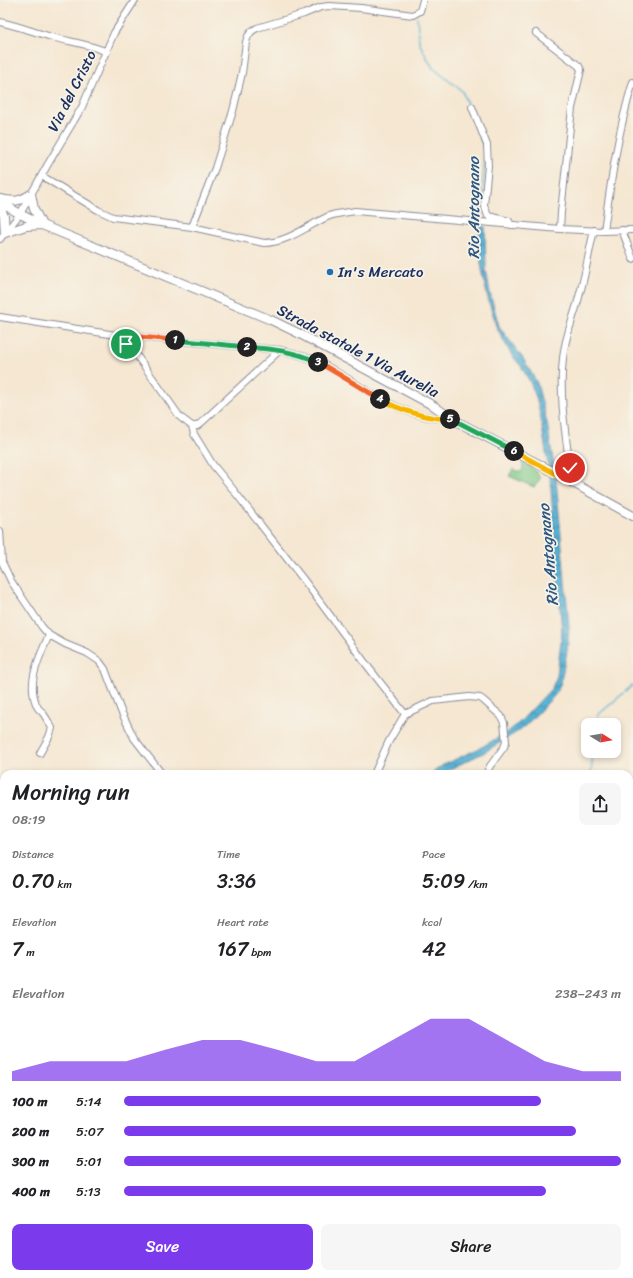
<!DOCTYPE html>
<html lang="en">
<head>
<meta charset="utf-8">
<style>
	:root { --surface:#fff; --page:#f6f6f6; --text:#202124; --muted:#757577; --accent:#7c3aed }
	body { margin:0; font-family:Sriracha,sans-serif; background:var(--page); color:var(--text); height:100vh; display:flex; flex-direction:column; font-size:15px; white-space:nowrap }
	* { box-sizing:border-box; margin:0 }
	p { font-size:13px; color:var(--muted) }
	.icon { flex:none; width:22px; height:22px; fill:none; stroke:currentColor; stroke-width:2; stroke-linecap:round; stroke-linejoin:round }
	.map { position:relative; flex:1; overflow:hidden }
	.drawer { position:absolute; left:0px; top:770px; width:633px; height:508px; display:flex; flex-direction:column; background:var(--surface); border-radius:12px 12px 0 0; box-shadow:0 2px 6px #0003 }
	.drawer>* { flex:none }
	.needle { width:26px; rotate:101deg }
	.fabs { position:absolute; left:581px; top:718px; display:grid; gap:8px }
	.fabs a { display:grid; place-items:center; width:40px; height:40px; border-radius:8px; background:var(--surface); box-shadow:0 2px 6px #0003; font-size:20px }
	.pin { position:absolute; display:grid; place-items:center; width:34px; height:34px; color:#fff; margin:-17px; border:2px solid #fff; border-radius:50%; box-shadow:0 1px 4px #0007 }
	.km { position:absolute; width:20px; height:20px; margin:-10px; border-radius:50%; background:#222; color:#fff; font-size:11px; line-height:20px; text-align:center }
	.round { display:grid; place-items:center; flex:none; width:42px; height:42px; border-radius:8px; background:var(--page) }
	.overview { display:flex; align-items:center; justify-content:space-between; height:68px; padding:0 12px }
	h1 { font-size:22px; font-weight:600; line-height:30px }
	.stats { display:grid; grid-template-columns:repeat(3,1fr); gap:6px; height:68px; padding:4px 12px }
	.stats div { display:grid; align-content:center }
	.stats b { font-size:20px; font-weight:600 }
	.stats small { font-size:11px; font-weight:400 }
	.stats p { font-size:11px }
	.chart { height:112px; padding:8px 12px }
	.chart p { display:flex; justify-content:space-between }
	.chart svg { width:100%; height:72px; margin-top:4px; fill:var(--accent); opacity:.7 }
	.primary-button { display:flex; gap:8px; margin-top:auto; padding:8px 12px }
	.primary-button a { flex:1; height:46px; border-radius:8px; background:var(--accent); color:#fff; font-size:16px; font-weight:600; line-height:46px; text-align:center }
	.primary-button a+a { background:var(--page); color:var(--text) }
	ul { padding:0 12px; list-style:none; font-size:13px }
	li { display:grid; grid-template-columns:64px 48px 1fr; align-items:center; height:30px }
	li i { height:10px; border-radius:5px; background:var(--accent) }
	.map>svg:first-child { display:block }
	.grass { fill:#7dc785; stroke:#4c7b72 }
	.park { fill:url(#park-tufts); stroke:#4c7b72 }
	.water { fill:url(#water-waves); stroke:#397099 }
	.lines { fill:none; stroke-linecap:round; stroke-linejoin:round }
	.stream { stroke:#57b2d4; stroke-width:1.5 }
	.minor-casing { stroke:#888b98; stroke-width:8 }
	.major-casing { stroke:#888b98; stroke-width:10 }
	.minor { stroke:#fff; stroke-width:6 }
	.major { stroke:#fff; stroke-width:8 }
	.rail { stroke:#1b2f5e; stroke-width:1.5 }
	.split-1-casing { stroke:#fff; stroke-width:8 }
	.split-2-casing { stroke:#fff; stroke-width:8 }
	.split-3-casing { stroke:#fff; stroke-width:8 }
	.split-4-casing { stroke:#fff; stroke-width:8 }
	.split-5-casing { stroke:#fff; stroke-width:8 }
	.split-6-casing { stroke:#fff; stroke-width:8 }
	.split-7-casing { stroke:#fff; stroke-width:8 }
	.split-1 { stroke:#f0652b; stroke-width:5 }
	.split-2 { stroke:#22a559; stroke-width:5 }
	.split-3 { stroke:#22a559; stroke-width:5 }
	.split-4 { stroke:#f0652b; stroke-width:5 }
	.split-5 { stroke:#f5b400; stroke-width:5 }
	.split-6 { stroke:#22a559; stroke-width:5 }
	.split-7 { stroke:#f5b400; stroke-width:5 }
	.poi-dot { fill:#1f6fb2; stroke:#f7f3e8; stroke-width:1.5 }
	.labels { text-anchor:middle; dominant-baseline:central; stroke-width:3.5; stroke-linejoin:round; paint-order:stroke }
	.street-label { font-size:15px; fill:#1b2f5e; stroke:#f7f3e8 }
	.poi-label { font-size:15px; fill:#1b2f5e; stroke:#f7f3e8; text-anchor:start }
	.water-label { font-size:16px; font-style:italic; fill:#2d5681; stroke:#f7f3e8 }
</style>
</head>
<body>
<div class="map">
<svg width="633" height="1278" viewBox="0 0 633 1278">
	<defs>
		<pattern id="park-tufts" width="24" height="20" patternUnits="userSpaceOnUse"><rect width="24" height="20" fill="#7dc785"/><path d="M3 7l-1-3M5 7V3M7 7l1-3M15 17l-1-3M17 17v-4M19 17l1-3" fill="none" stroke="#66a270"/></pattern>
		<pattern id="water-waves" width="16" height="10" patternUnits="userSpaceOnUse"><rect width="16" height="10" fill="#57b2d4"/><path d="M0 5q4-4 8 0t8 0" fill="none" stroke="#4791af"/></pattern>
	</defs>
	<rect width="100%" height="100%" fill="#f7f3e8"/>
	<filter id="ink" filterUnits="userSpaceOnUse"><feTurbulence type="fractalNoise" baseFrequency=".025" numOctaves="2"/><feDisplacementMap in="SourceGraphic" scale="8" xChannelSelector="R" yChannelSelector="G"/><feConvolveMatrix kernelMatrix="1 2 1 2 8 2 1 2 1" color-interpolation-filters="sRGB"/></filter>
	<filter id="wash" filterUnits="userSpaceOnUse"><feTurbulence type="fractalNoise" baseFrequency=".012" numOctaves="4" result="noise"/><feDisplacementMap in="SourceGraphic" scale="16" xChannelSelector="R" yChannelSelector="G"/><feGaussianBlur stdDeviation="0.9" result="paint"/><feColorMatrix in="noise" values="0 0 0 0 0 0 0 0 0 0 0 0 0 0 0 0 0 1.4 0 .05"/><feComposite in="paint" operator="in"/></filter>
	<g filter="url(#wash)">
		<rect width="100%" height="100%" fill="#f5e7d2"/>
		<path class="grass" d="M522,463C529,465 538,471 540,479L534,487L509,476L513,469L520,472C524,469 523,467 522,463Z
			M0,782L4,785V855L0,860Z
			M0,866L4,869V894L0,892Z"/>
		<path class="park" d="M0,892L4,894V1041H0Z"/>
		<path class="water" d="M479,226L485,227L486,269L490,293L499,326L524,360L537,383L547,423L556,479L569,627L567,651L560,685L554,696L526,725L520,730L483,753L450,769L443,774H431L443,765L480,748L508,732L520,722L552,688L557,676L562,632L550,476L539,409L535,394L530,382L521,366L511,354L496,326L487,295L481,264Z
			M0,1078L4,1079V1274H629V1199L633,1200V1278H0Z"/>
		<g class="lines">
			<path class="stream" d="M417,17L419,42L426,56L433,68L462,91L484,148
				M482,194L485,158
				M481,220V206
				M597,725L598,715L633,685
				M591,774L593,751
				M629,873L630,867
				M629,1126L633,1113"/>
		</g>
	</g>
	<g filter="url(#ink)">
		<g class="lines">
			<defs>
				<path id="minor" d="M0,22C18,26 34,32 52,37C70,42 89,44 107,52
					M536,33L579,66L581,70L572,108L561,212L560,229
					M472,107L487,145L488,166L484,205L488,216L509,221L511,225
					M42,176L98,210L113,217L192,227L264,243C287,243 307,226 327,217C336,213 346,213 355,211L560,229L604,231L633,230
					M192,227L215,168L233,111L242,73L246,42L248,36L252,31L257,28L304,14L321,7L329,6L361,8L413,15L420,11L423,0
					M622,230L633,259
					M604,231C611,180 618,131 633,82
					M0,239L20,214L48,164L82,107L114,33L135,0
					M0,317L116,335L280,350C293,353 306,356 318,362C329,367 339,374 350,380C380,400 414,420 452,419
					M116,335L135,353L180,417L192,426L194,434L213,465L231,487L303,579L369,668L405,714
					M192,426H197L201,423L280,350
					M565,479L569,473L570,468C565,431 559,395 563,358C565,335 575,315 580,293C586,272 589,251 594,230
					M0,531L2,562L11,581L42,627L49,635L65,644L87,653L99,661L105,669L121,711L134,738L162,774
					M40,753L49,737L52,728C49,723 46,717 42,712C40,709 40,711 38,708C25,684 39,658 49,635
					M374,774L389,741L405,714L433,701L469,697L480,698L483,700L501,716L504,723L506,742L504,747L490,766L486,774
					M629,866L633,851
					M629,1046L633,1048
					M0,1053H4
					M629,1174L633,1175"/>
				<path id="major" d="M0,199C14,202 19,202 31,194L34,209L42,225
					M0,202L20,214L42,225L271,320L300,334L434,406L452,419L548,469L633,516
					M0,207L4,216L5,233L26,226L41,225"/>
			</defs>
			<use href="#minor" class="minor-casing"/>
			<use href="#major" class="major-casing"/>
			<use href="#minor" class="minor"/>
			<use href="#major" class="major"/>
			<path class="rail" d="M0,1065H4
				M629,1187L633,1188"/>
		</g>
	</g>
	<g class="lines" filter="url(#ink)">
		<defs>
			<path id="split-1" d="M126,344L116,335L175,340"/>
			<path id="split-2" d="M175,340L247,347"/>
			<path id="split-3" d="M247,347C274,349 293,351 318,362"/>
			<path id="split-4" d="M318,362L380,399"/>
			<path id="split-5" d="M380,399C399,410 428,419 450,419"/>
			<path id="split-6" d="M450,419H452L514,451"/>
			<path id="split-7" d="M514,451L565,479L569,473L570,468"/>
		</defs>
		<use href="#split-1" class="split-1-casing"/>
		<use href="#split-2" class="split-2-casing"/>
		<use href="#split-3" class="split-3-casing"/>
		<use href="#split-4" class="split-4-casing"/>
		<use href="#split-5" class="split-5-casing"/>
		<use href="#split-6" class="split-6-casing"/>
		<use href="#split-7" class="split-7-casing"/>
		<use href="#split-1" class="split-1"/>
		<use href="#split-2" class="split-2"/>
		<use href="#split-3" class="split-3"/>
		<use href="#split-4" class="split-4"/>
		<use href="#split-5" class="split-5"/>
		<use href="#split-6" class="split-6"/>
		<use href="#split-7" class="split-7"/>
	</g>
	<circle class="poi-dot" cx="330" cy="272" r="4"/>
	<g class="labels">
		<g class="street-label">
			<text transform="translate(72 91) rotate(-63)">Via del Cristo</text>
			<text transform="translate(358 351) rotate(28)">Strada statale 1 Via Aurelia</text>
		</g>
		<g class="poi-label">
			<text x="338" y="272">In's Mercato</text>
		</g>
		<g class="water-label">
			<text transform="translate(473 208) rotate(-90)">Rio Antognano</text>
			<text transform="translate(548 555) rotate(-95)">Rio Antognano</text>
		</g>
	</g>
</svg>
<div class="fabs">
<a><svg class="needle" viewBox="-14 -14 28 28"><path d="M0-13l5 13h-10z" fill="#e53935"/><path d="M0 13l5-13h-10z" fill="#757577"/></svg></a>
</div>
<div class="pin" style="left:126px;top:344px;background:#1e9e55"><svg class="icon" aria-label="arrive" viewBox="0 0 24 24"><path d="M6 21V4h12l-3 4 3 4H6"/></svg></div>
<div class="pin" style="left:570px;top:468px;background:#d93025"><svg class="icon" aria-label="check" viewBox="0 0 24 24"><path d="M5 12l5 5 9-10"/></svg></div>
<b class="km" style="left:175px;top:340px">1</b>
<b class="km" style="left:247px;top:347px">2</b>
<b class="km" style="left:318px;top:362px">3</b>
<b class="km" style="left:380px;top:399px">4</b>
<b class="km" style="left:450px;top:419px">5</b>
<b class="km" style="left:514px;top:451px">6</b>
<section class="drawer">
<div class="overview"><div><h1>Morning run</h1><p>08:19</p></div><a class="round"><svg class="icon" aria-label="share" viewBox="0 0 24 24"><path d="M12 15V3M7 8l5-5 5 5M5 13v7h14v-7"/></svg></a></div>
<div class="stats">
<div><p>Distance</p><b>0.70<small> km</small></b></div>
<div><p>Time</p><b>3:36</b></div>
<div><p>Pace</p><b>5:09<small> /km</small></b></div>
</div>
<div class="stats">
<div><p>Elevation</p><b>7<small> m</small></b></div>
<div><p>Heart rate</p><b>167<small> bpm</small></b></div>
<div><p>kcal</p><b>42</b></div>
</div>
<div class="chart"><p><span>Elevation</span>238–243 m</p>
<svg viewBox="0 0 160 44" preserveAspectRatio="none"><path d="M0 44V38L10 32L20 32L30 32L40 25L50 19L60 19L70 25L80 32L90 32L100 19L110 6L120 6L130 19L140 32L150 38L160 38V44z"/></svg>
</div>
<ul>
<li><b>100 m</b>5:14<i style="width:84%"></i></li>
<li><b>200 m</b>5:07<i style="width:91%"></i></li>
<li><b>300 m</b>5:01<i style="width:100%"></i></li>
<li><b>400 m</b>5:13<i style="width:85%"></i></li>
</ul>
<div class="primary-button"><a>Save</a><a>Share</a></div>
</section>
</div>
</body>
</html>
